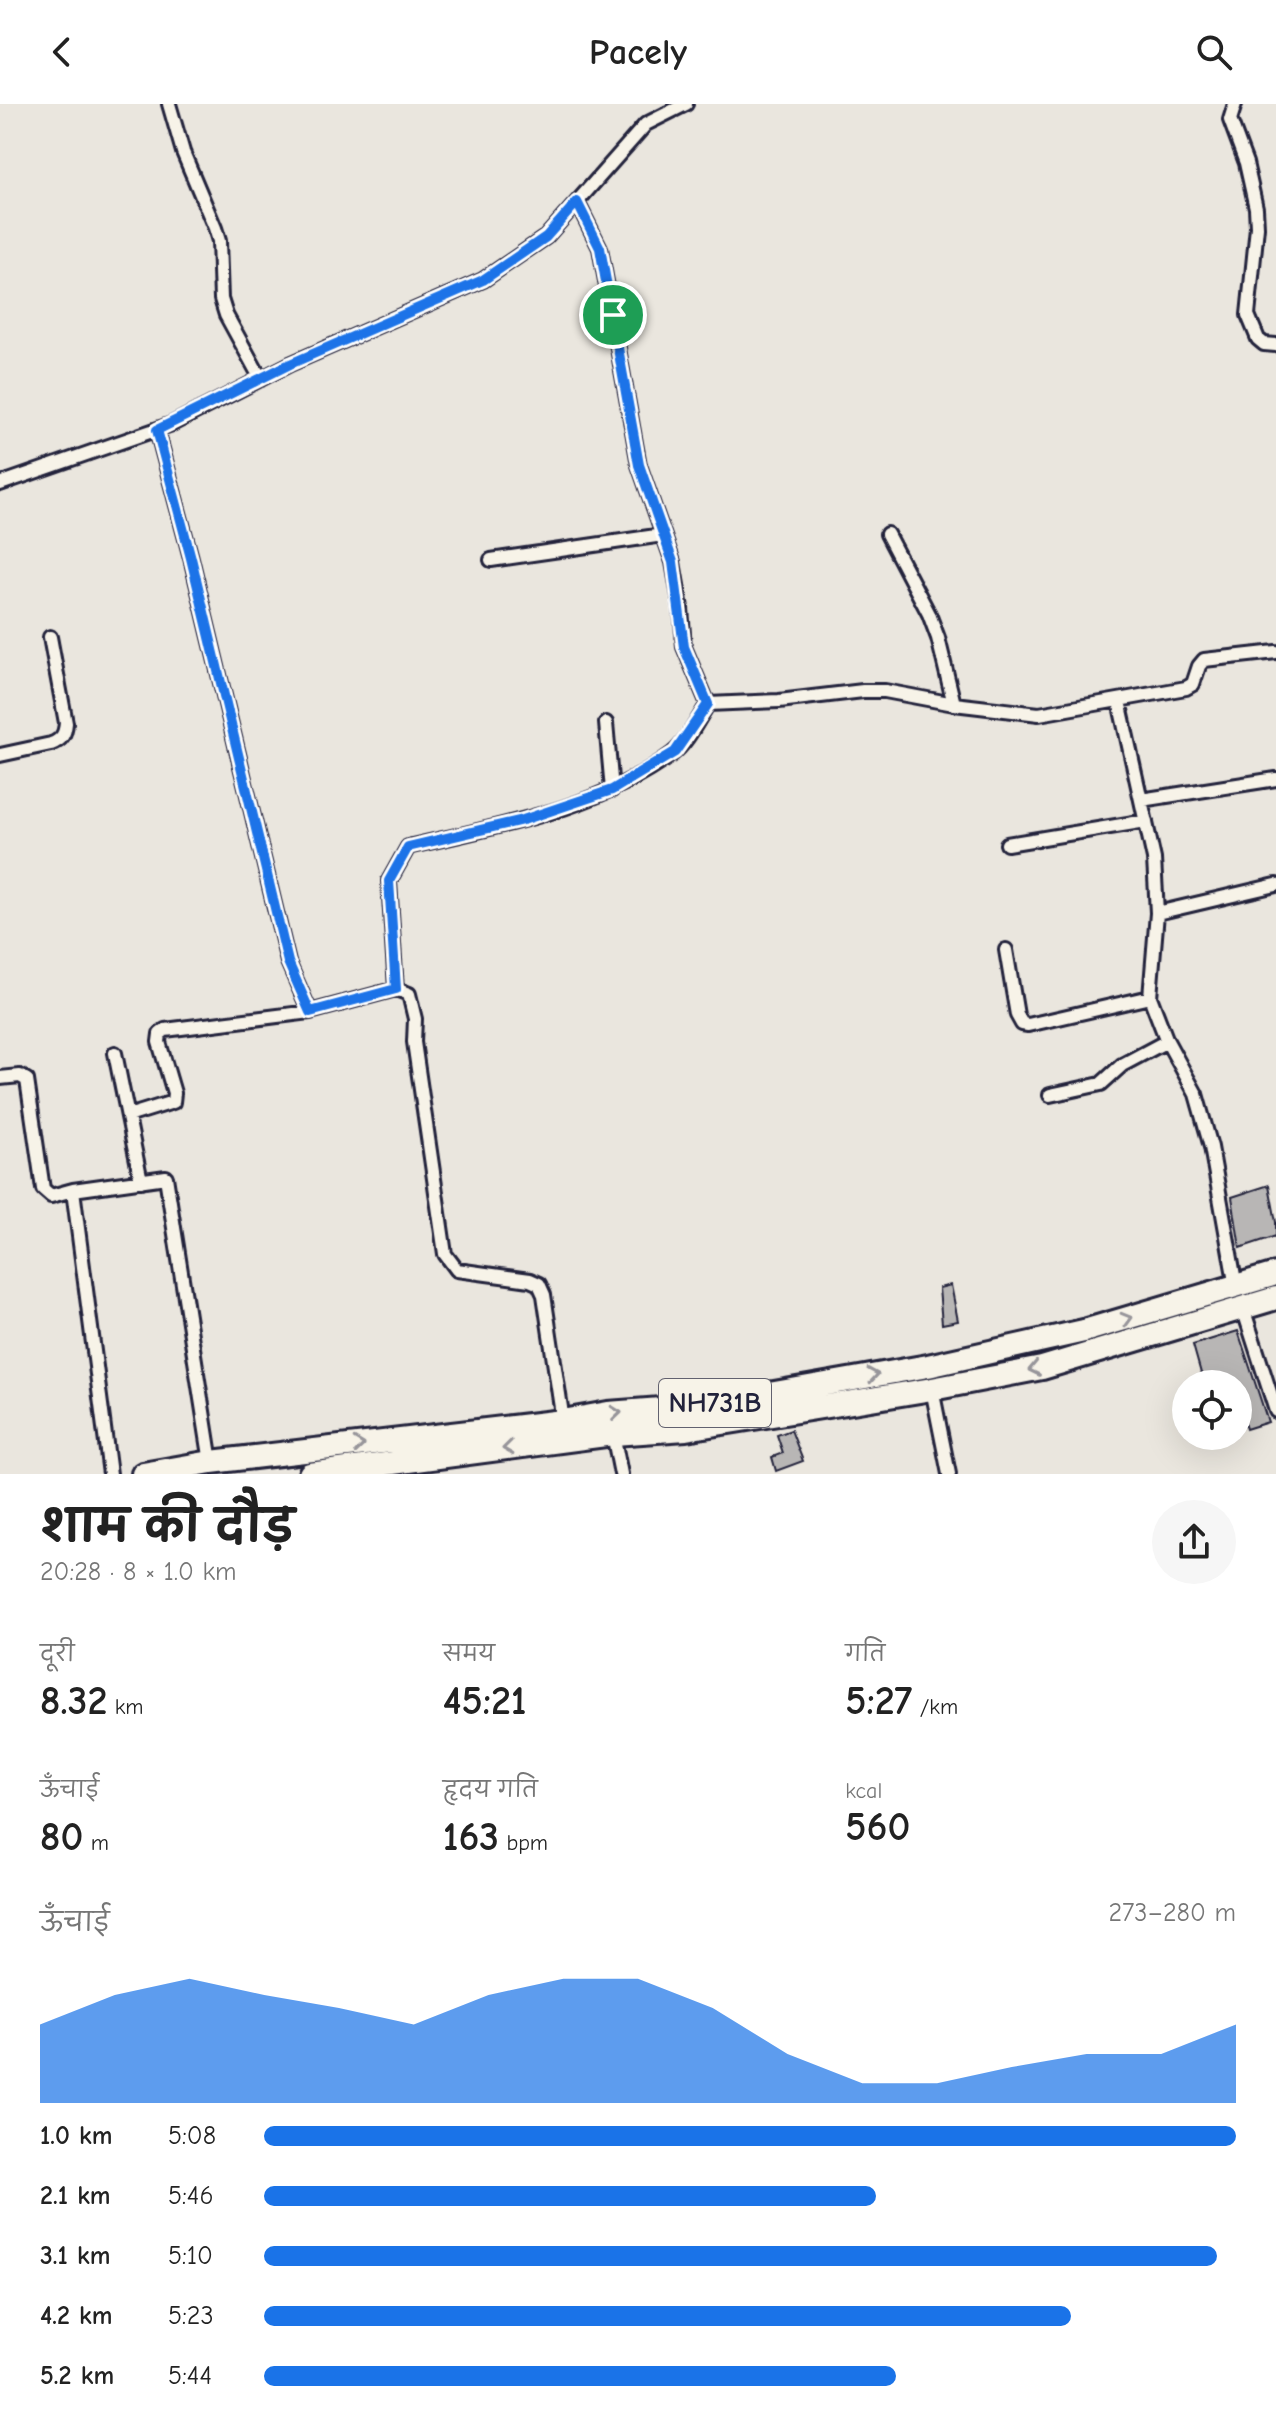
<!DOCTYPE html>
<html lang="hi">
<head>
<meta charset="utf-8">
<style>
	:root { --surface:#fff; --page:#f6f6f6; --text:#222; --muted:#767676; --accent:#1a73e8 }
	body { margin:0; font-family:"Comic Neue","Playpen Sans Deva",sans-serif; background:var(--page); color:var(--text); height:100vh; display:flex; flex-direction:column; font-size:30px; white-space:nowrap }
	* { box-sizing:border-box; margin:0 }
	p { font-size:26px; color:var(--muted) }
	.icon { flex:none; width:44px; height:44px; fill:none; stroke:currentColor; stroke-width:2; stroke-linecap:round; stroke-linejoin:round }
	.map { position:relative; height:1370px; overflow:hidden }
	.drawer { display:flex; flex-direction:column; background:var(--surface); flex:1 }
	.drawer>* { flex:none }
	.tools { position:absolute; left:1172px; top:1266px; display:grid; gap:16px }
	.tools a { display:grid; place-items:center; width:80px; height:80px; border-radius:50%; background:var(--surface); box-shadow:0 8px 32px #0002; font-size:40px }
	.pin { position:absolute; display:grid; place-items:center; width:68px; height:68px; color:#fff; margin:-34px; border:4px solid #fff; border-radius:50%; box-shadow:0 2px 8px #0007 }
	.round { display:grid; place-items:center; flex:none; width:84px; height:84px; border-radius:42px; background:var(--page) }
	.summary { display:flex; align-items:center; justify-content:space-between; height:136px; padding:0 40px }
	h1 { font-size:44px; font-weight:700; line-height:60px }
	.stats { display:grid; grid-template-columns:repeat(3,1fr); gap:12px; height:136px; padding:8px 40px }
	.stats div { display:grid; align-content:center }
	.stats b { font-size:40px; font-weight:700 }
	.stats small { font-size:22px; font-weight:400 }
	.stats p { font-size:22px }
	.chart { height:224px; padding:16px 40px }
	.chart p { display:flex; justify-content:space-between }
	.chart svg { width:100%; height:144px; margin-top:8px; fill:var(--accent); opacity:.7 }
	ul { padding:0 40px; list-style:none; font-size:26px }
	li { display:grid; grid-template-columns:128px 96px 1fr; align-items:center; height:60px }
	li i { height:20px; border-radius:10px; background:var(--accent) }
	header { display:flex; justify-content:space-between; align-items:center; height:104px; padding:0 40px; background:var(--surface); font-size:36px; font-weight:700 }
	.map>svg:first-child { display:block }
	.building { fill:#b8b6b5; stroke:#22223b; stroke-width:2 }
	.lines { fill:none; stroke-linecap:round; stroke-linejoin:round }
	.street-casing { stroke:#22223b; stroke-width:18 }
	.highway-casing { stroke:#22223b; stroke-width:28 }
	.street { stroke:#f7f3e8; stroke-width:12 }
	.highway { stroke:#f7f3e8; stroke-width:22 }
	.oneway { stroke:#97959a }
	.route-casing { stroke:#fff; stroke-width:16 }
	.route { stroke:#1a73e8; stroke-width:10 }
	.labels { text-anchor:middle; dominant-baseline:central; stroke-width:7; stroke-linejoin:round; paint-order:stroke }
	.shield { fill:#f7f3e8; stroke:#62616f; stroke-width:2 }
	.shield-label { font-size:28px; font-weight:bold; fill:#22223b }
</style>
</head>
<body>
<header><svg class="icon" aria-label="back" viewBox="0 0 24 24"><path d="M15 5l-7 7 7 7"/></svg>Pacely<svg class="icon" aria-label="search" viewBox="0 0 24 24"><circle cx="10" cy="10" r="6"/><path d="M15 15l6 6"/></svg></header>
<div class="map">
<svg width="1276" height="1370" viewBox="0 0 1276 1370">
	<rect width="100%" height="100%" fill="#eae6de"/>
	<filter id="ink" filterUnits="userSpaceOnUse"><feTurbulence type="fractalNoise" baseFrequency=".0125" numOctaves="2"/><feDisplacementMap in="SourceGraphic" scale="16" xChannelSelector="R" yChannelSelector="G"/><feConvolveMatrix kernelMatrix="1 2 1 2 8 2 1 2 1" color-interpolation-filters="sRGB"/></filter>
	<g filter="url(#ink)">
		<path class="building" d="M1269,1081L1276,1118V1132L1240,1144L1232,1093Z
			M951,1181L958,1217L942,1220L939,1184Z
			M1238,1227L1268,1318L1246,1325L1238,1298V1280H1204L1193,1241Z
			M791,1326L803,1357L776,1367L772,1353L783,1349L777,1331Z"/>
		<g class="lines">
			<defs>
				<path id="street" d="M169,0L183,48L215,124L219,137L221,195L226,211L261,275
					M1235,0L1230,16L1246,59L1256,104L1257,123L1248,211L1258,235L1264,240L1276,241
					M157,326L191,454L288,858L310,908
					M0,380L172,320L290,260L483,176L546,133L646,20L686,0
					M887,430L929,510L938,534L954,600
					M491,456L663,431
					M1119,597L1154,755L1157,809L1150,893L1167,937L1196,990L1211,1043L1236,1183
					M708,600L779,597L863,587H885L954,600L1039,610L1186,584L1193,580L1199,562L1204,556L1276,548
					M606,619L612,686
					M0,651L51,640C62,636 65,630 66,619L50,533
					M1141,696L1276,675
					M1007,740L1146,717
					M1157,809L1276,781
					M1006,846L1017,911L1022,920L1028,921L1150,893
					M396,885L389,777L408,743C497,722 597,706 672,650C687,639 698,615 708,600L684,543L681,504L673,458L639,361L600,144L577,98
					M115,949L141,1077
					M0,974L20,972L27,976L43,1085L51,1092L73,1086L166,1073L211,1358
					M1050,991L1101,980L1122,961L1167,937
					M128,1012L173,998L174,989L159,938L160,930L165,926L310,908L396,885L409,890L415,915L414,938L445,1150L457,1166L530,1176L539,1180L544,1191L563,1317
					M73,1086L110,1370
					M1243,1204L1276,1307
					M932,1285L949,1370
					M613,1330L621,1370"/>
				<path id="highway" d="M143,1370L211,1358L563,1317L608,1309L701,1302L928,1262L1084,1227L1276,1170
					M310,1370L613,1330L686,1325L932,1285L1042,1264L1276,1194"/>
			</defs>
			<use href="#street" class="street-casing"/>
			<use href="#highway" class="highway-casing"/>
			<use href="#street" class="street"/>
			<use href="#highway" class="highway"/>
		</g>
		<defs><path id="oneway-chevron" d="M-2-3.5L2.5 0L-2 3.5" fill="none" stroke-width="1.6" stroke-linecap="round" stroke-linejoin="round" transform="scale(2)"/></defs>
		<g class="oneway">
			<use href="#oneway-chevron" transform="translate(1127 1215) rotate(-16)"/>
			<use href="#oneway-chevron" transform="translate(1034 1265) rotate(168)"/>
			<use href="#oneway-chevron" transform="translate(873 1271) rotate(-9)"/>
			<use href="#oneway-chevron" transform="translate(616 1309) rotate(-6)"/>
			<use href="#oneway-chevron" transform="translate(359 1341) rotate(-6)"/>
			<use href="#oneway-chevron" transform="translate(508 1344) rotate(173)"/>
		</g>
	</g>
	<g class="lines" filter="url(#ink)">
		<defs>
			<path id="route" d="M577,98L600,144L639,361L673,458L684,543L708,600L675,648L612,686L523,716L408,743L389,777L396,885L310,908L288,858L191,454L157,326L290,260L483,176L546,133Z"/>
		</defs>
		<use href="#route" class="route-casing"/>
		<use href="#route" class="route"/>
	</g>
	<g class="labels">
		<rect class="shield" x="659" y="1275" width="112" height="48" rx="6"/>
		<g class="shield-label">
			<text x="715" y="1299">NH731B</text>
		</g>
	</g>
</svg>
<div class="tools">
<a><svg class="icon" aria-label="locate" viewBox="0 0 24 24"><circle cx="12" cy="12" r="6"/><path d="M12 2v4M12 18v4M2 12h4M18 12h4"/></svg></a>
</div>
<div class="pin" style="left:613px;top:211px;background:#1e9e55"><svg class="icon" aria-label="arrive" viewBox="0 0 24 24"><path d="M6 21V4h12l-3 4 3 4H6"/></svg></div>
</div>
<section class="drawer">
<div class="summary"><div><h1>शाम की दौड़</h1><p>20:28 · 8 × 1.0 km</p></div><a class="round"><svg class="icon" aria-label="share" viewBox="0 0 24 24"><path d="M12 15V3M7 8l5-5 5 5M5 13v7h14v-7"/></svg></a></div>
<div class="stats">
<div><p>दूरी</p><b>8.32<small> km</small></b></div>
<div><p>समय</p><b>45:21</b></div>
<div><p>गति</p><b>5:27<small> /km</small></b></div>
</div>
<div class="stats">
<div><p>ऊँचाई</p><b>80<small> m</small></b></div>
<div><p>हृदय गति</p><b>163<small> bpm</small></b></div>
<div><p>kcal</p><b>560</b></div>
</div>
<div class="chart"><p><span>ऊँचाई</span>273–280 m</p>
<svg viewBox="0 0 160 44" preserveAspectRatio="none"><path d="M0 44V20L10 11L20 6L30 11L40 15L50 20L60 11L70 6L80 6L90 15L100 29L110 38L120 38L130 33L140 29L150 29L160 20V44z"/></svg>
</div>
<ul>
<li><b>1.0 km</b>5:08<i style="width:100%"></i></li>
<li><b>2.1 km</b>5:46<i style="width:63%"></i></li>
<li><b>3.1 km</b>5:10<i style="width:98%"></i></li>
<li><b>4.2 km</b>5:23<i style="width:83%"></i></li>
<li><b>5.2 km</b>5:44<i style="width:65%"></i></li>
</ul>
</section>
</body>
</html>
